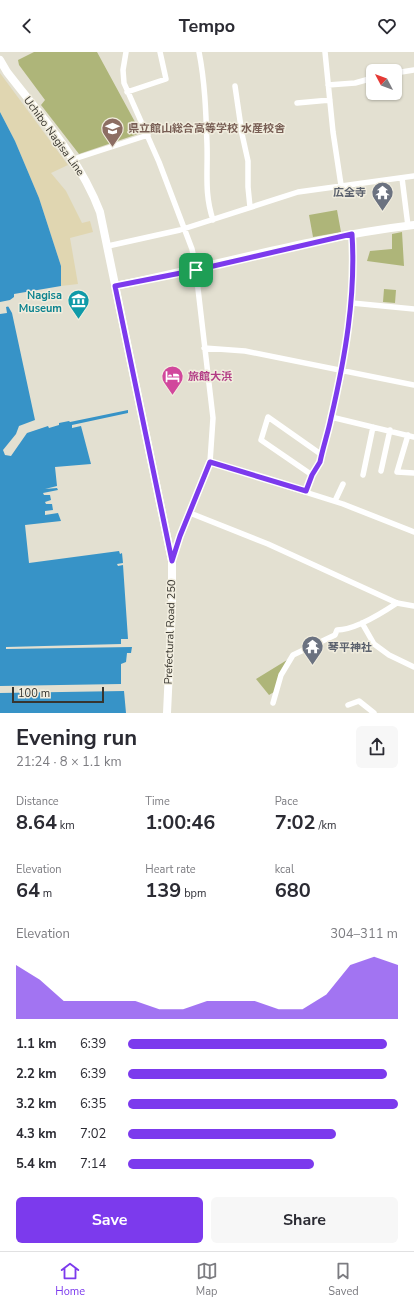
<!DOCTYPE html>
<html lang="en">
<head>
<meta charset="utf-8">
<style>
	:root { --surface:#fff; --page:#f7f7f7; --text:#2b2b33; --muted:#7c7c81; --line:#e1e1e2; --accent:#7c3aed }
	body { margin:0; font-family:"Nunito Sans","Noto Sans JP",sans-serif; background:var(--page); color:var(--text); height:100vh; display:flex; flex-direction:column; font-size:15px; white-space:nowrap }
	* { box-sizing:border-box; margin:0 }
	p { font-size:13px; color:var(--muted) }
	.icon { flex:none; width:22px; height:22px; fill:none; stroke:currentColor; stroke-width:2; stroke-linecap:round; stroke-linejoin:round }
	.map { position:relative; height:661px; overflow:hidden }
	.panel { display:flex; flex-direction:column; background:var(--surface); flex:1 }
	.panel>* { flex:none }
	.needle { width:26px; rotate:311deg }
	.fabs { position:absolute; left:366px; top:12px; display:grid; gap:8px }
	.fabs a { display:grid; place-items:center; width:36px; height:36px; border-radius:6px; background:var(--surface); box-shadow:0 1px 3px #0004; font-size:20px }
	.scale { position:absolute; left:12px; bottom:10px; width:92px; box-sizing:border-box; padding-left:4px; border:2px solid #37352f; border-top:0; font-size:11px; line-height:14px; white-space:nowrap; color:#37352f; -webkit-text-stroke:3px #f1edde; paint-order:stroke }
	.pin { position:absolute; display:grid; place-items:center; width:34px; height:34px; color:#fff; margin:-17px; border-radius:8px; box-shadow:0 2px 6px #0006 }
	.round { display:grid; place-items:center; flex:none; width:42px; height:42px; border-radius:6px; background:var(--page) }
	.head { display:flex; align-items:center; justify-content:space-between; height:68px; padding:0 16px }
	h1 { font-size:22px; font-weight:700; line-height:30px }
	.stats { display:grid; grid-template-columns:repeat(3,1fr); gap:6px; height:68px; padding:4px 16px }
	.stats div { display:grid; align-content:center }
	.stats b { font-size:20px; font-weight:700 }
	.stats small { font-size:11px; font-weight:400 }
	.stats p { font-size:11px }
	.chart { height:112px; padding:8px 16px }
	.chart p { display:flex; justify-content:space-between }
	.chart svg { width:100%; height:72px; margin-top:4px; fill:var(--accent); opacity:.7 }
	.button { display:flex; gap:8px; margin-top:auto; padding:8px 16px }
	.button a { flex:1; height:46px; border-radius:6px; background:var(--accent); color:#fff; font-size:16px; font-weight:700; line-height:46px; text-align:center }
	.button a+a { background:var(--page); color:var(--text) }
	ul { padding:0 16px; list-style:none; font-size:13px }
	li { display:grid; grid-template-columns:64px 48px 1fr; align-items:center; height:30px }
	li i { height:10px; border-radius:5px; background:var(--accent) }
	header { display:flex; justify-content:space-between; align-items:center; height:52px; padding:0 16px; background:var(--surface); font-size:18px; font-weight:700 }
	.dock { display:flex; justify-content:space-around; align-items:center; height:56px; border-top:1px solid var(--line); background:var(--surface); font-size:11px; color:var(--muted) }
	.dock a { display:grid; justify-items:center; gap:2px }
	.dock .on { color:var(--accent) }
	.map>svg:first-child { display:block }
	.green { fill:#aeb579 }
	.sand { fill:#e0d6b1 }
	.water { fill:#3793c7 }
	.pier { fill:#e3e0d1 }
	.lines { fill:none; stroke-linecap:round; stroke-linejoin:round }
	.street { stroke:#fff; stroke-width:5.5 }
	.secondary { stroke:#fff; stroke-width:8 }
	.route-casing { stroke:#fff; stroke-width:8 }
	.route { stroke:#7c3aed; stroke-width:5 }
	.labels { text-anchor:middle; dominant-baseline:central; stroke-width:3; stroke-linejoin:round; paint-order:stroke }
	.education-label { font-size:11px; font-weight:bold; fill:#785e54; stroke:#f1edde; text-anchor:start }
	.street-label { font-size:11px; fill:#37352f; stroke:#f1edde }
	.worship-label { font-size:11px; font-weight:bold; fill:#5b616d; stroke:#f1edde; text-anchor:end }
	.culture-label { font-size:11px; font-weight:bold; fill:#0d838f; stroke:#f1edde; text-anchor:end }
	.hotel-label { font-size:11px; font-weight:bold; fill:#b23c85; stroke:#f1edde; text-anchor:start }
</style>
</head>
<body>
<header><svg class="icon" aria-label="back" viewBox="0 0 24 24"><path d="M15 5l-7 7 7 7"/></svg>Tempo<svg class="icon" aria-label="heart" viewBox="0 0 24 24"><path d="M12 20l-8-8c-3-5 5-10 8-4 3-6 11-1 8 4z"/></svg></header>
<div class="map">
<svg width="414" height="661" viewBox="0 0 414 661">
	<rect width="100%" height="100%" fill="#e3e0d1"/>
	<path class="green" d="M34,0H97L141,81L79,102L41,53L45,48L19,13L18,8Z
		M337,158L341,180L313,185L309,163Z
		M402,180L404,214L367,209L370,199L392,197V182Z
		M384,237L396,238L395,251L383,250Z
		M287,608L274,640L269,643L256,627Z"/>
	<path class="sand" d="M0,21L68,113L51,121L66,139L82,171L90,169L93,180L70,186L78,232L61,234V214L39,146L15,89L0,60Z"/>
	<path class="water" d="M0,60L15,89L39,146L61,214V234L14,242V245L10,248L8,254L12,261L35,368L19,374L16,382L3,398L5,403L11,404L27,381L48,374L49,376L59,373V371L69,369L70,370L128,358V361L72,373V376L81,374L91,412L55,415L57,434L45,437L57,436L58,438L43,441L44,443H50L51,448L45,450L46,452H52L53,458L45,459V463L58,461L61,469L25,473L29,511L119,499L120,502L122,501L123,511L117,512L118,514L123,513L128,587H121V592L6,595V597L132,595L131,601H127L126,610L121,612V632L0,634Z
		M124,639L126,661H0V641Z"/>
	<path class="pier" d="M15,247L12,249L10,254L6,255L7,261L0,262V250Z"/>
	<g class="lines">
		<path class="street" d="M126,0L123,18L124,31L159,110L192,197L195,211L213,366L210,410L180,484L172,507
			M199,0C205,30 206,62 207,92C208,120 204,141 213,168
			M325,0L333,80L341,133
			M395,21L414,18
			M328,33L355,31L373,26
			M235,34L242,82L248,109V135L250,155
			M127,40L166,27L160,0
			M297,51L330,48
			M74,107L148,83
			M402,126L408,174
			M108,194L180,178L298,140L414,124
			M352,251L414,257
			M204,296L245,299L414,333
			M331,365L414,385
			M408,383L397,420L414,421
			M210,410L343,452L414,480
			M381,419L390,378
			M312,423L261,388L268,365L322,403
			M363,423L373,375
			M306,439L312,423L320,410C323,395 328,381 331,366C345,306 356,244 352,182
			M335,449L343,432
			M190,461L268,492L397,551L414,554
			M362,571L374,592L389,603L414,615
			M273,651L281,623L293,603L335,583L337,578C354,578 382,561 397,551
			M348,653L359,649L374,661"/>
		<path class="secondary" d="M0,8L7,20C41,64 80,107 100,160L172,509V555L167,661
			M115,234C215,214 313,185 414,173"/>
	</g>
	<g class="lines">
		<defs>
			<path id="route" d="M352,182C356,244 345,306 331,366C328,381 323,395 320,410L312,423L306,439L210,410L180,484L172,509L115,234L196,218Z"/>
		</defs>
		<use href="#route" class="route-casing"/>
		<use href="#route" class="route"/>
	</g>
	<defs>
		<symbol id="school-pin" viewBox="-11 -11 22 30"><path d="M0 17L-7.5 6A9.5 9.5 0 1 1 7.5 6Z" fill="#8d6e63" stroke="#f1edde"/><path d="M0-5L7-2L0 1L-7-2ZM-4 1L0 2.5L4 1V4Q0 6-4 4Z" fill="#fff"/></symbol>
		<symbol id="temple-pin" viewBox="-11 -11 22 30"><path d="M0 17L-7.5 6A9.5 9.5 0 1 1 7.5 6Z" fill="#6b7280" stroke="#f1edde"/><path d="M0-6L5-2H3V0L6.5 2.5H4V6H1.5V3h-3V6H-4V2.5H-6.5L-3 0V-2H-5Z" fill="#fff"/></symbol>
		<symbol id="museum-pin" viewBox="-11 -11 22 30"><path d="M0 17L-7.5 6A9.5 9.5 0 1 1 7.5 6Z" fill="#0f9aa8" stroke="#f1edde"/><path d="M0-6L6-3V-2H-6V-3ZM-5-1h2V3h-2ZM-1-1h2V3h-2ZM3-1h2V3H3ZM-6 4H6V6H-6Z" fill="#fff"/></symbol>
		<symbol id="hotel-pin" viewBox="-11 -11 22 30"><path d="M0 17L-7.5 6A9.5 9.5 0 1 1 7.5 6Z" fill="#d1479c" stroke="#f1edde"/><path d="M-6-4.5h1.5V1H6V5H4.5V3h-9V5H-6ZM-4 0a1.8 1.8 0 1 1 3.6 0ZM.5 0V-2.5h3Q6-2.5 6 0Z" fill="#fff"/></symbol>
	</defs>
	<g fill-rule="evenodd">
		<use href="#school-pin" x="100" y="64" width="25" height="34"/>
		<use href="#temple-pin" x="370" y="128" width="25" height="34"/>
		<use href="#museum-pin" x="66" y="236" width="25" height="34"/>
		<use href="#hotel-pin" x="160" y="312" width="25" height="34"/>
		<use href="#temple-pin" x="300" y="582" width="25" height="34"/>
	</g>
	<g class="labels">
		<g class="education-label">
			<text x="128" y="76">県立館山総合高等学校 水産校舎</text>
		</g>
		<g class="street-label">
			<text transform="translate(54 84) rotate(54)">Uchibo Nagisa Line</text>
			<text transform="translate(170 580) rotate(-88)">Prefectural Road 250</text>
		</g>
		<g class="worship-label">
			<text x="366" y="140">広全寺</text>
			<text x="328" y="595" text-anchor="start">琴平神社</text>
		</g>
		<g class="culture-label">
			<text x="62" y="243">Nagisa<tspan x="62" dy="13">Museum</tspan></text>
		</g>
		<g class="hotel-label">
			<text x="188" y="324">旅館大浜</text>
		</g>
	</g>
</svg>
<div class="fabs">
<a><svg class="needle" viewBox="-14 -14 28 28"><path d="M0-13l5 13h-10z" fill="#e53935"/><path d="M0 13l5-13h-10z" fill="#7c7c81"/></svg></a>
</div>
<div class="scale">100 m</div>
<div class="pin" style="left:196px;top:218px;background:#1e9e55"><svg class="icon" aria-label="arrive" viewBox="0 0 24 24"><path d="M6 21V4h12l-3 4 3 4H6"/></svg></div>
</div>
<section class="panel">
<div class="head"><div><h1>Evening run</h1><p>21:24 · 8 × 1.1 km</p></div><a class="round"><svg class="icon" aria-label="share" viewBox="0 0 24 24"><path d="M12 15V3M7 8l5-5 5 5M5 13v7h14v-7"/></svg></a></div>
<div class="stats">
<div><p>Distance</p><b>8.64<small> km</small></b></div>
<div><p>Time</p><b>1:00:46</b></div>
<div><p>Pace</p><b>7:02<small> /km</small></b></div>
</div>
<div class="stats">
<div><p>Elevation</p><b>64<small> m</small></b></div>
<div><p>Heart rate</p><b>139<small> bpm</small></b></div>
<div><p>kcal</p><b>680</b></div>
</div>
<div class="chart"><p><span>Elevation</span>304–311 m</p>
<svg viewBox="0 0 160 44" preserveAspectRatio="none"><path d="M0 44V11L10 20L20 33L30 33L40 33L50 33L60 38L70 38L80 33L90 33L100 33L110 38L120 38L130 29L140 11L150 6L160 11V44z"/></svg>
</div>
<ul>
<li><b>1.1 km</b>6:39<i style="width:96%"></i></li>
<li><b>2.2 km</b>6:39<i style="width:96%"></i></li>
<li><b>3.2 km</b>6:35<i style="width:100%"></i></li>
<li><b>4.3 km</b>7:02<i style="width:77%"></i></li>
<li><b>5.4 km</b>7:14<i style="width:69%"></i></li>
</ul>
<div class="button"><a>Save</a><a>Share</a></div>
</section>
<nav class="dock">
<a class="on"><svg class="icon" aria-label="home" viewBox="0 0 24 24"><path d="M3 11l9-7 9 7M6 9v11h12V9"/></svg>Home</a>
<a><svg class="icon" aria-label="map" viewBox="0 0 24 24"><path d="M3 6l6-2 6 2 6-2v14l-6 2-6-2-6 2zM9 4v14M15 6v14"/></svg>Map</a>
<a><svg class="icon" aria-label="saved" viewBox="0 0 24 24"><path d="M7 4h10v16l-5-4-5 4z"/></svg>Saved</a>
</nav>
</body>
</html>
